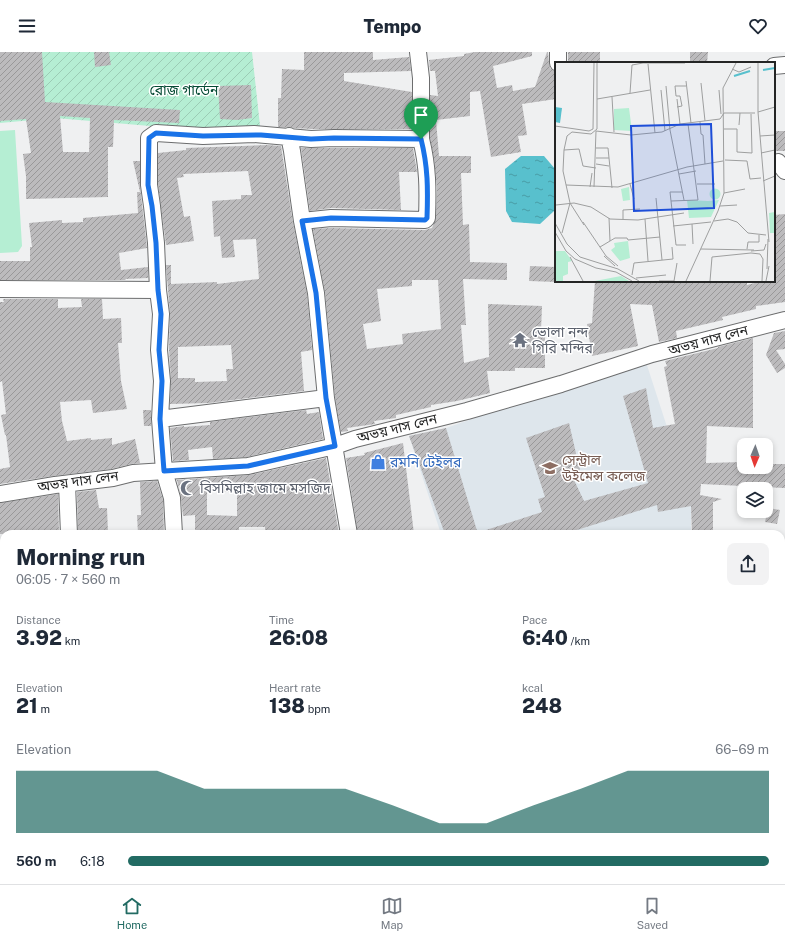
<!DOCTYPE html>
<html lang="en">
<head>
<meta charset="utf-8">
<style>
	:root { --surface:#fff; --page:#f2f2f3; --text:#1f2937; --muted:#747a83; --line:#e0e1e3; --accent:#226b63 }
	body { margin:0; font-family:"Public Sans","Noto Sans Bengali",sans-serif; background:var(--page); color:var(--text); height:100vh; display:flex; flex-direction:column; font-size:15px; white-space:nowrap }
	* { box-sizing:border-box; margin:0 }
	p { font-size:13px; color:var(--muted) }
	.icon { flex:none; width:22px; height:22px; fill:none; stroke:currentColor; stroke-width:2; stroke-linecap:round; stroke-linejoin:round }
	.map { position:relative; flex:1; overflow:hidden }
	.side { position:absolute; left:0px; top:478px; width:785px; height:354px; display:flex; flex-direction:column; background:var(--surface); border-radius:12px 12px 0 0; box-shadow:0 2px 6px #0003 }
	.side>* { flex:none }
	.needle { width:26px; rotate:182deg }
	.buttons { position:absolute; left:737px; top:386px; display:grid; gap:8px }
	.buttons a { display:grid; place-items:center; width:36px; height:36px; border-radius:8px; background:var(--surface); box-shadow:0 2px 6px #0003; font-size:20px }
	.pin { position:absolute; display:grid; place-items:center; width:34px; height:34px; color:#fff; margin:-41px -17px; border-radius:50% 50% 50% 0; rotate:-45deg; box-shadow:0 0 4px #0007 }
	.pin .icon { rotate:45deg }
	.round { display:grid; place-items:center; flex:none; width:42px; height:42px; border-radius:8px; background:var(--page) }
	.overview { display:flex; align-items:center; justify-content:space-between; height:68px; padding:0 16px }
	h1 { font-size:22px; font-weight:800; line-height:30px }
	.figures { display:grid; grid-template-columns:repeat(3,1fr); gap:6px; height:68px; padding:4px 16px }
	.figures div { display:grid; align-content:center }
	.figures b { font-size:20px; font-weight:800 }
	.figures small { font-size:11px; font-weight:400 }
	.figures p { font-size:11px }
	.chart { height:112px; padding:8px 16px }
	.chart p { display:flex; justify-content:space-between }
	.chart svg { width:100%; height:72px; margin-top:4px; fill:var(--accent); opacity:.7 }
	ul { padding:0 16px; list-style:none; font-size:13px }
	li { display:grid; grid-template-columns:64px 48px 1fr; align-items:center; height:30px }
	li i { height:10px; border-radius:5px; background:var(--accent) }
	header { display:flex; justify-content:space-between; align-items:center; height:52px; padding:0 16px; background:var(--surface); font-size:18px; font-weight:800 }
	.tabs { display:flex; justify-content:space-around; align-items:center; height:56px; border-top:1px solid var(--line); background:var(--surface); font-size:11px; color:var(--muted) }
	.tabs a { display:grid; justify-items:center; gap:2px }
	.tabs .on { color:var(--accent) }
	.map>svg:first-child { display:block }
	.built { fill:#dee6ec }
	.park { fill:#b5eed3 }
	.garden { fill:url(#garden-furrows) }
	.water { fill:url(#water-ripples) }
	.building { fill:url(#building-hatch); fill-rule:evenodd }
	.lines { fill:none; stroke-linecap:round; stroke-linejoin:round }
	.street-casing { stroke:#6c6d6e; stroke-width:18 }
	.street { stroke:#fff; stroke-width:16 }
	.route-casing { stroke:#fff; stroke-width:8 }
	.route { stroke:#1a73e8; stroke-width:5 }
	.labels { text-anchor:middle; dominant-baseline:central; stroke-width:3; stroke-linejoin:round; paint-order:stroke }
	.park-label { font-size:14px; fill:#064c35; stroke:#fff }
	.worship-label { font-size:14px; fill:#5b616d; stroke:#fff; text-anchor:start }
	.street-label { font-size:14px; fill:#242525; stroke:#fff }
	.education-label { font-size:14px; fill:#785e54; stroke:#fff; text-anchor:start }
	.shop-label { font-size:14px; fill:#366cbe; stroke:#fff; text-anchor:start }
	.inset-river { fill:none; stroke:#58c0cd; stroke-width:2 }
	.inset-road { fill:none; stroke:#9e9f9f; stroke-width:1 }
	.view { fill:#1d4ed8; fill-opacity:0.15; stroke:#1d4ed8; stroke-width:2 }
	.inset-edge { fill:none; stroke:#242525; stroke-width:2 }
</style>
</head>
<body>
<header><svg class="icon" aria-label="menu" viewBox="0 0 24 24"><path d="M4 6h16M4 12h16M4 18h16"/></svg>Tempo<svg class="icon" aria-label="heart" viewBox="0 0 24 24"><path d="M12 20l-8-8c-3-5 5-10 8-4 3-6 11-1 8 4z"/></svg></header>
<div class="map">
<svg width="785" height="832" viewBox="0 0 785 832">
	<defs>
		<pattern id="garden-furrows" width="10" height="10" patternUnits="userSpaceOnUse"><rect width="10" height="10" fill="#b5eed3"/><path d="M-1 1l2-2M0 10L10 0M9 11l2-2" fill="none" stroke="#9cccb5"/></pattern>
		<pattern id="water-ripples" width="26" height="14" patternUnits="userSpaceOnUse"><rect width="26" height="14" fill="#58c0cd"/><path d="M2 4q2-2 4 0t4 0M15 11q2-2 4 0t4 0" fill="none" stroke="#499ca6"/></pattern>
		<pattern id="building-hatch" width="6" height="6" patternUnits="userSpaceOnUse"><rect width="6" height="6" fill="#bcbbbd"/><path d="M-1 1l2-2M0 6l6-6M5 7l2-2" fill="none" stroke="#999899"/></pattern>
	</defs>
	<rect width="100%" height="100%" fill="#eff0f1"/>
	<path class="built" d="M645,307L691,449V482H441L409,384L446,376Z"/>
	<path class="park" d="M15,78L22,194L18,200L0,201V79Z
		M781,790H785V832H779V828H781Z"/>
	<path class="garden" d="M0,0H252L261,83L204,75L186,77L55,66L0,71Z
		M781,551L785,571V627L781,628Z"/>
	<path class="water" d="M521,104H544L556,118L554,159L540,172L512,170L506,159L505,117Z"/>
	<path class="building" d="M0,0H42L45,50L180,58L179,71L114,68L113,95H108V145L26,147V124L23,102L31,101L26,67L0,69ZM60,64L90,66L89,100H63Z
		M94,0H109L111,13L95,15Z
		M304,0H373V8L409,5L411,19L344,21V29L412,40V77H311L278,75V46H281L282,17L304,18Z
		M475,0H532V4L493,14L497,36L512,33L513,39L535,35L547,0H548L549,11L550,16L554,19L556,33V47L522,52L527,83L518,84L521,100L491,105L480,39L470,40V64L436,68L439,104H471V121H461L463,173L469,172L470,210L507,211V228L463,227L466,273H461L464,311L489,305L488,252L542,254L541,279H545V316H515V319H487L490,341L457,349L431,353V355L396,363V366L374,369L375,372L347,376L348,379L341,380L335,345L325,240L313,177L331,176L425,178L432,176L436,166L437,136L434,106L430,86V43L438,44L435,19H430L429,8L464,4V2ZM412,228H438L441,277L402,282L403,292L367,297L363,272L381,269L377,237L412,234Z
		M568,0H600V11H568Z
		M690,0H708L707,11H690Z
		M251,33L252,66L237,68L220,67L218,34Z
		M774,79H785V99H774Z
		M267,93L281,94L293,171L307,242L312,298L301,300L304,339L209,351L170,352L171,328L169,298L170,262L166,213H171V232L217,230V232L259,227L256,187L233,188L235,205L222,206L220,184L214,185L212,149L241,147V143H252L248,119L183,122L184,125L177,126L184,165L190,164L194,189L166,193L158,132V101L186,98V96ZM231,293L233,317H226L227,329L195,330V326H178V295Z
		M301,96H413L417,120H399L401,158L331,156L310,159Z
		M133,109H140V134L147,196L119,201L121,218L148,215V226L125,227L126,228H0V209H30V195H32L29,171L62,168V171L83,170V166L138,161L137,140H140Z
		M785,162V250L756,254V257L722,265L723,268L676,279L677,286L659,290L652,253L630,252L638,294L592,304L587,272L592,271L595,229H747V233L762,229H774V163Z
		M530,214L556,215V230L529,229Z
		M3,247H58V256L82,255L81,247H102L103,267L121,266L122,291H118L121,329L127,357L93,361L91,348L60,350L62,369L67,389L91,386V388L112,386V393L135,387L140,411L131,412L111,417L53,424L0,432V417L10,415L6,383H5L1,363L6,362L2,329L0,330V250H4Z
		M785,279V297L776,298L785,312V316L777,321L766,303L774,281Z
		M753,286V376L707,374L706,411L744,410V415H769V412H785V436L701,432L700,443L722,447L713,450V482H692L691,454L658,460L657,453L564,482H480V480L542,460L538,447L545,445L526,386L569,371L581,423L573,426L584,449L648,431L623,344L646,336L653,376L675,372L664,315L667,314L665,309L718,296V295Z
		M143,358H151V374H144Z
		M306,358L307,362L319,360L323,387L247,405L213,407L212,395L188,398L189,408L173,409L170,376L184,374V375L210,373V370Z
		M446,376L478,482H445L409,384Z
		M403,391L414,482H358L346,406L365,403L364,401Z
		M326,406L339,482H265V475H239V482H195V463L183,464L181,445L177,428L250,423ZM207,439L237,440V464L207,463Z
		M157,429L163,448L164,482H138L137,463H141L140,430Z
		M96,438L99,456H107L108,481H92L91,480H78L77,440Z
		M58,442L59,480H50V482H0V451Z
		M768,456L780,458L777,472L765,470Z"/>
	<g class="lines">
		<defs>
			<path id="street" d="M558,0V11
				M774,14L785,13
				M289,84L292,99L302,169L316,241L326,346L349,482
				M778,110L785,119
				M302,169L331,166L425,168L427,166C428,137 428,115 421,87
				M0,237L158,238
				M160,367L326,346
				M67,432L69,482
				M0,442L55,433L113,426L133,421L248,414L335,394L355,387L467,359L561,332L652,302L785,268
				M174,482L172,446L164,419L160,367L162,329L159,298L161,262L158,238L156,191L152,154L149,133V86L156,81L203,84L254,82L311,87L334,86L421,87V26L418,0
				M781,749H785
				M107,828V832
				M224,828L225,832
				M404,828V832
				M457,828V832
				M556,828V832
				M306,832L315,828"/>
		</defs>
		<use href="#street" class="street-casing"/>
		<use href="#street" class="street"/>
	</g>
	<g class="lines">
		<defs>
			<path id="route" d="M156,81L203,84L261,83L311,87L334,86L421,87C428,115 428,137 427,166L425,168L331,166L302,169L316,241L326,346L335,394L248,414L164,419L160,367L162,329L159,298L161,262L158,238L156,191L152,154L148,133L149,86Z"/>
		</defs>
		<use href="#route" class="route-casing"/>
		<use href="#route" class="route"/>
	</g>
	<defs>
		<symbol id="temple-bare" viewBox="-9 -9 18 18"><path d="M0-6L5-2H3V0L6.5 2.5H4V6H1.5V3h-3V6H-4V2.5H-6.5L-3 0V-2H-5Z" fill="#6b7280" stroke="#fff" stroke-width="2.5" paint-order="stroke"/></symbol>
		<symbol id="shop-bare" viewBox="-9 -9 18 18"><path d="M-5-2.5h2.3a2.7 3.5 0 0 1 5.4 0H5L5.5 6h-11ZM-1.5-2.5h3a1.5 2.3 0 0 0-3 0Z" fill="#3f7fe0" stroke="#fff" stroke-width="2.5" paint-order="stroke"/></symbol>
		<symbol id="university-bare" viewBox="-9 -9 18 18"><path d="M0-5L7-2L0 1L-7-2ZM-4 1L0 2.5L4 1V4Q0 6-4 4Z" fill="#8d6e63" stroke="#fff" stroke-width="2.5" paint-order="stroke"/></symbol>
		<symbol id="mosque-bare" viewBox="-9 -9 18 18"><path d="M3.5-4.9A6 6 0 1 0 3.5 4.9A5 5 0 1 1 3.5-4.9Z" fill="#6b7280" stroke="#fff" stroke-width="2.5" paint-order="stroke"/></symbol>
	</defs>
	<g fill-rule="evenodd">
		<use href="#temple-bare" x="509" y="277" width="22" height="22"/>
		<use href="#shop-bare" x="367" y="399" width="22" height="22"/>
		<use href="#university-bare" x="539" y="405" width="22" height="22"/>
		<use href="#mosque-bare" x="177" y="425" width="22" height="22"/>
	</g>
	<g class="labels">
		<g class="park-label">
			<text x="184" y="38">রোজ গার্ডেন</text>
		</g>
		<g class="worship-label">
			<text x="532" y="280">ভোলা নন্দ<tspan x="532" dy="16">গিরি মন্দির</tspan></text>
			<text x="200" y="436">বিসমিল্লাহ জামে মসজিদ</text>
		</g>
		<g class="street-label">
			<text transform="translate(708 288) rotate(-15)">অভয় দাস লেন</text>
			<text transform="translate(397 376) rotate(-14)">অভয় দাস লেন</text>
			<text transform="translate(78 429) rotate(-8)">অভয় দাস লেন</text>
		</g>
		<g class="education-label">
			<text x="562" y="408">সেন্ট্রাল<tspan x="562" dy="16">উইমেন্স কলেজ</tspan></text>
		</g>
		<g class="shop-label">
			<text x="390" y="410">রমনি টেইলর</text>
		</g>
	</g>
	<g transform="translate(555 10)">
		<rect width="220" height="220" fill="#eff0f1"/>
		<path d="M73,179L75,196L65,199L56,188L60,185L59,181ZM0,189H10L17,199L13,200V212L8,214V219H0ZM66,214L74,219H40Z" fill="#b5eed3"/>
		<path d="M74,46L77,69L59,68V47ZM74,125L75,138L68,139L66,127ZM154.5 132a5.5 5.5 0 1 1 11 0a5.5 5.5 0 1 1-11 0ZM220,150V171H215L214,151Z" fill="#b5eed3"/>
		<path d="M132,138L153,139L164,138L156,155L134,156Z" fill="#b5eed3"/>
		<path d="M0,45L7,46L5,61L0,60Z" fill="#58c0cd"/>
		<path class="inset-river" d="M208,8L220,6M179,14L195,9"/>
		<path class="inset-road" d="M88,1H130M203,1V50L214,180M93,2L100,71M177,7L184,10L196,5M131,19L136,61M146,21L150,59M111,24L115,68L129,138M106,28L110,69M164,28L166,52M75,31L77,3L88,1M57,35L59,70M42,37L95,28M122,37L125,62M122,45L127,44L125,34H121L120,24H131M203,50L220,45M145,60L146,72L148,73L150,102M184,63L185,51M0,64L34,69L38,67L39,1M169,67H182V90L197,91L196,52M17,70L12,74L9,88L8,109L15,141L29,163M17,70L36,72L42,67V1M205,74L220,73M41,86H53L57,126M9,88L24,87L28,104L41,106M206,91L220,88M41,96H54M170,98L192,99L195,117L206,116M41,102L54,104M124,112L141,109M208,119L220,114M75,122L79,137M142,122H160M11,123L63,125L132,105L168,99M35,125L37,111M39,125L41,69L76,73L107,70L125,62L165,57L169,51H200M169,131L190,127M101,136L107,198M116,139L115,130H127M1,143L19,141L36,145L55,157L83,158L129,151M165,144L182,143M54,156L55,179M90,157L93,199M68,158V148L85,147M159,159L173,157L182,160L193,171L211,173M28,160L51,194L63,204M0,161L12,182L25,195L63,207L84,219M137,162L138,182M118,164L156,160M0,170L11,189L20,197L41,206L61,210L77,219M7,171L15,141M131,183H121L116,139L143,138L133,62M45,185L60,176H72L73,178L105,175M146,187L199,188M192,187L193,180H204V173M196,189L209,188L211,182M49,194L60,204M15,195L28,219M212,207L213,177M77,213L79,201L118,197L117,185M81,216L111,213M104,219H119L122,201M131,219L163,149L169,131L168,26L181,1M155,219L157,195L196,191L205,192L208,197L207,219M211,219L214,204"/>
		<path class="view" d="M156,62L159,146L79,149L76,64Z"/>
		<rect width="220" height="220" class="inset-edge"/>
	</g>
</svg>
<div class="buttons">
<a><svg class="needle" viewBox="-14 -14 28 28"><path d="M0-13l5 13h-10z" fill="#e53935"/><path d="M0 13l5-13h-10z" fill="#747a83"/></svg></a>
<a><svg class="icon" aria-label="layers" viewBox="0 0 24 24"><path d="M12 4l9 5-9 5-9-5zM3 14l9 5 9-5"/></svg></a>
</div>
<div class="pin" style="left:421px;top:87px;background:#1e9e55"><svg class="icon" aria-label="arrive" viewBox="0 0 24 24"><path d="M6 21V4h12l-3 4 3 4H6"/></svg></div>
<section class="side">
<div class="overview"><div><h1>Morning run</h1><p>06:05 · 7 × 560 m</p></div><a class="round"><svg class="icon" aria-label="share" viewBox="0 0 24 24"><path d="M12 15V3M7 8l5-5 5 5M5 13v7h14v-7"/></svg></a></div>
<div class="figures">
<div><p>Distance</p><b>3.92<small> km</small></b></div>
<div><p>Time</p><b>26:08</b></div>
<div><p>Pace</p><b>6:40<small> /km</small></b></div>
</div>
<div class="figures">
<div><p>Elevation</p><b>21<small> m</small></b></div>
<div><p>Heart rate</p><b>138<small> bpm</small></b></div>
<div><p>kcal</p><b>248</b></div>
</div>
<div class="chart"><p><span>Elevation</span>66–69 m</p>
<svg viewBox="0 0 160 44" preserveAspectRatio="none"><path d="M0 44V6L10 6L20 6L30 6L40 17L50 17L60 17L70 17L80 27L90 38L100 38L110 27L120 17L130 6L140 6L150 6L160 6V44z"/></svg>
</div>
<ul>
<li><b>560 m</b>6:18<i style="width:100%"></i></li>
</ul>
</section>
</div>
<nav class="tabs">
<a class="on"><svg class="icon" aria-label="home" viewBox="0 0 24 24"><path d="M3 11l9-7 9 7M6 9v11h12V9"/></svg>Home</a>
<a><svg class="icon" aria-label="map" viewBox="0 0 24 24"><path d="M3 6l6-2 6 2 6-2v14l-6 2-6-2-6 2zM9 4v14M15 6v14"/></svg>Map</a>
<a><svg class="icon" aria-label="saved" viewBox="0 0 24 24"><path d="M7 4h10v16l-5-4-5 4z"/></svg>Saved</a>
</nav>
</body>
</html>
